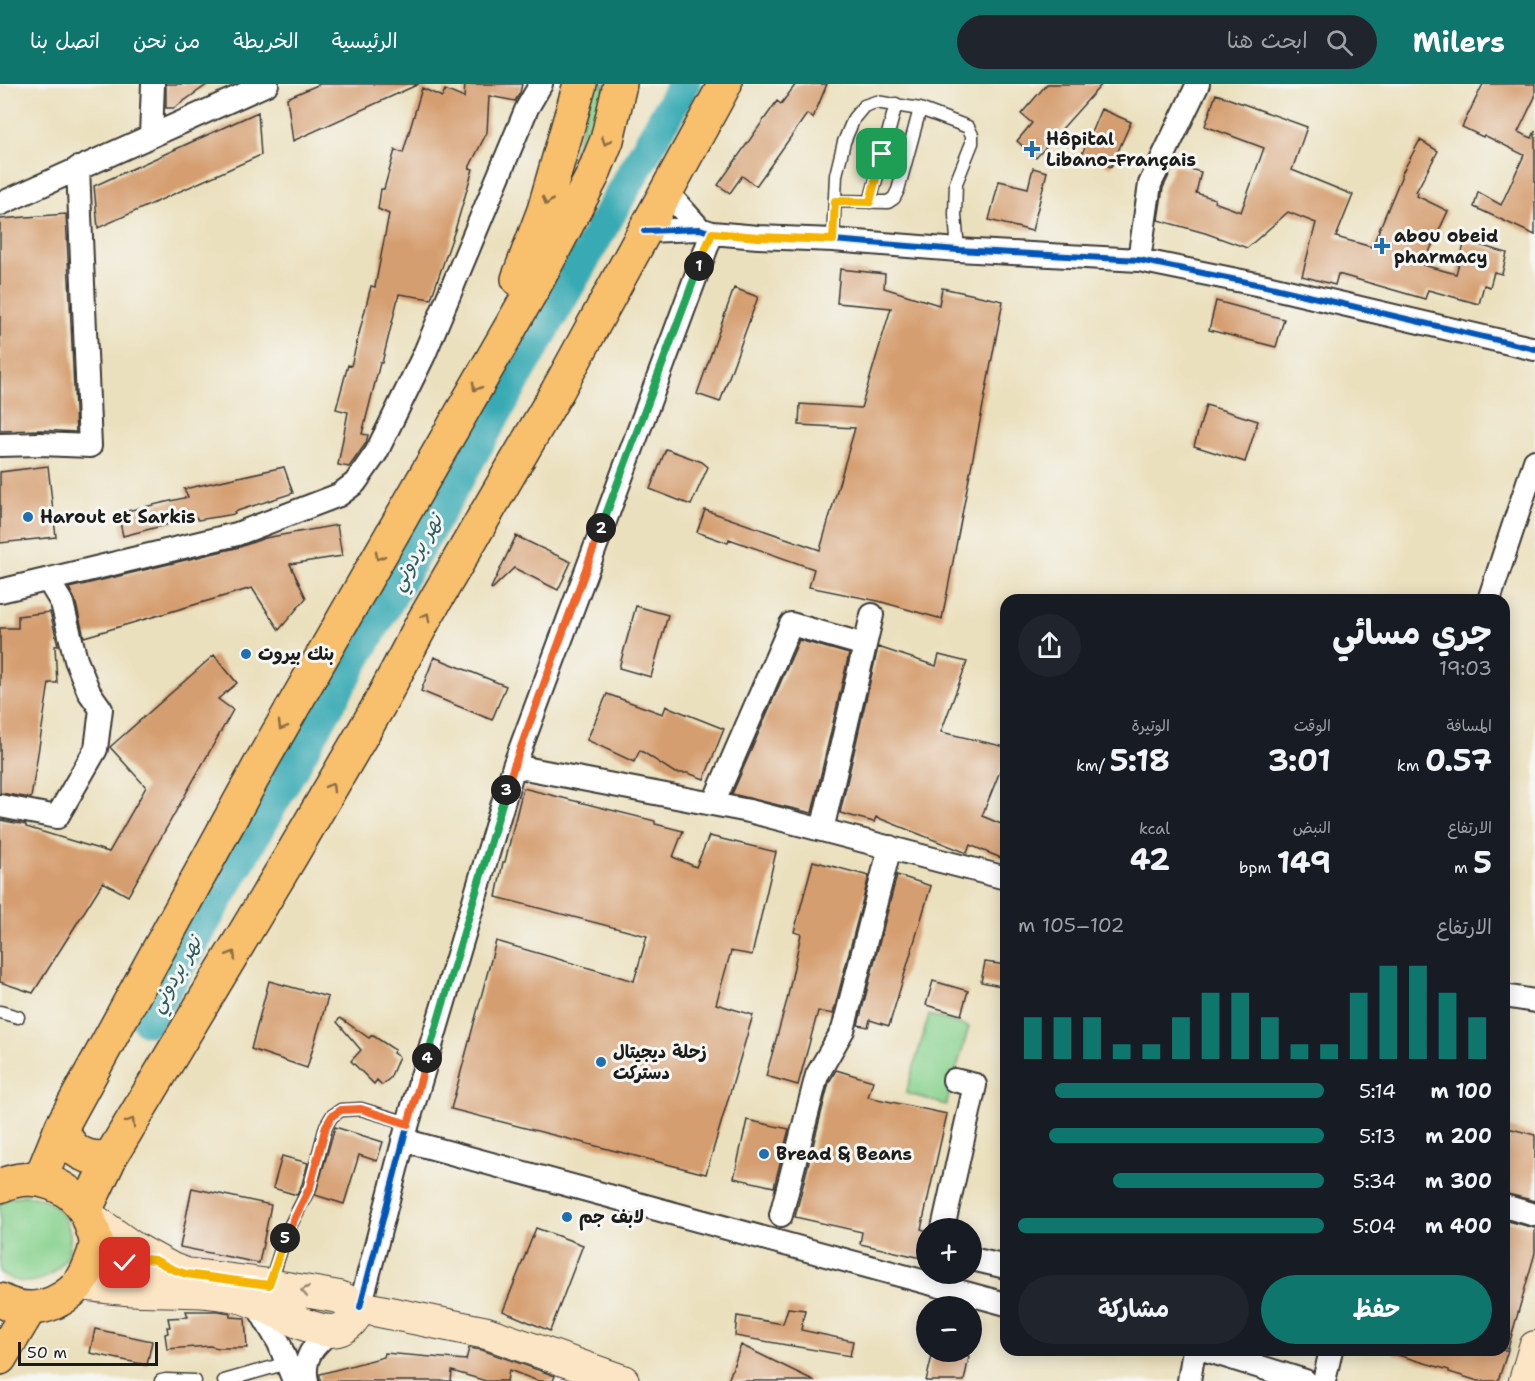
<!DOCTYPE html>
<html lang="ar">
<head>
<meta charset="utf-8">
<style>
	:root { --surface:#171b24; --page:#20242c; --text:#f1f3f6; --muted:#9ea1a6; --accent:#0f766e }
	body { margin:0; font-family:"Shantell Sans","Playpen Sans Arabic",sans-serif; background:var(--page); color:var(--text); direction:rtl; height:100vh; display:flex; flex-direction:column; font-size:22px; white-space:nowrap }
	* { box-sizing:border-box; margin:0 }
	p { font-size:20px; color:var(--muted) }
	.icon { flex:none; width:33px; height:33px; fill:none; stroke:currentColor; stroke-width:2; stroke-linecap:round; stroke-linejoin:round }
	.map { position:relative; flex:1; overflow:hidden; direction:ltr }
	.sheet { position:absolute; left:1000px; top:510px; width:510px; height:762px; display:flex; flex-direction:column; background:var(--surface); border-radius:18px; box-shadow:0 3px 15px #0003; direction:rtl }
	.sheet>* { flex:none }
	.controls { position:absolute; left:916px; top:1134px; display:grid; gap:12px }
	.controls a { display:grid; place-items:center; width:66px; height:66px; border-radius:50%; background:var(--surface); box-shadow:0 3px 15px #0003; font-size:30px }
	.scale { position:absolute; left:18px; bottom:15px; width:140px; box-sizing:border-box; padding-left:6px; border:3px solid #1c1c1c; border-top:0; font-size:16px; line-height:21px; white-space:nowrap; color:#1c1c1c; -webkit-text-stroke:4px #f6f6f2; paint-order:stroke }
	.pin { position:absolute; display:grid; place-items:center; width:51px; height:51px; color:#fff; margin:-26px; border-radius:12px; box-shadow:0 3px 9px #0006 }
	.km { position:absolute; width:30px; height:30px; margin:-15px; border-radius:50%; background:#222; color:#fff; font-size:16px; line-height:30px; text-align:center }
	.round { display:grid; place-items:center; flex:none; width:63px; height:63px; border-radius:32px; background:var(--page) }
	.summary { display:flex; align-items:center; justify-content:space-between; height:102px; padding:0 18px }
	h1 { font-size:33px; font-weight:700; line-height:45px }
	.metrics { display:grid; grid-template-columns:repeat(3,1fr); gap:9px; height:102px; padding:6px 18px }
	.metrics div { display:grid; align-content:center }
	.metrics b { font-size:30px; font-weight:700 }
	.metrics small { font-size:16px; font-weight:400 }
	.metrics p { font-size:16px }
	.chart { height:168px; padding:12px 18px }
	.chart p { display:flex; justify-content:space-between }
	.chart svg { width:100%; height:108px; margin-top:6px; stroke:var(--accent); stroke-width:6 }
	.action { display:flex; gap:12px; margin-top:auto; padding:12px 18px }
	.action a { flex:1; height:69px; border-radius:36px; background:var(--accent); color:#fff; font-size:24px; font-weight:700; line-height:69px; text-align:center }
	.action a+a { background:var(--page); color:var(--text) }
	ul { padding:0 18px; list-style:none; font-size:20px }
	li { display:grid; grid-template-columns:96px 72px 1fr; align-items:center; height:45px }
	li i { height:15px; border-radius:8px; background:var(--accent) }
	header { display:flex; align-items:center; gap:36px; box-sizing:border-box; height:84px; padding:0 30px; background:var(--accent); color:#fff }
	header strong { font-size:28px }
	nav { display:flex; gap:33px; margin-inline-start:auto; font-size:21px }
	.search { width:420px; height:54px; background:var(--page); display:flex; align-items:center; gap:15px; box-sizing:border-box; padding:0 21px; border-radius:33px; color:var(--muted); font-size:22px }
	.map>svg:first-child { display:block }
	.green { fill:#88d28e; stroke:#527755; stroke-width:1.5 }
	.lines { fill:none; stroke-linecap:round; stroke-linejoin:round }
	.river { stroke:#39aab4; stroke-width:33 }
	.building { fill:#d59e6f }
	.lane-casing { stroke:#3b3934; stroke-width:15 }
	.street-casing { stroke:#3b3934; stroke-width:26 }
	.secondary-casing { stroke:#3b3934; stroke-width:34 }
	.highway-casing { stroke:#3b3934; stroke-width:36 }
	.lane { stroke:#fff; stroke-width:12 }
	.street { stroke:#fff; stroke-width:22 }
	.secondary { stroke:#fce5c4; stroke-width:32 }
	.highway { stroke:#f8bf6c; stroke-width:33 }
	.cycleway-casing { stroke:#f6f6f2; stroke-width:10 }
	.cycleway { stroke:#0057b8; stroke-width:6 }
	.oneway { stroke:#8a6e44 }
	.oneway2 { stroke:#978b78 }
	.split-1-casing { stroke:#fff; stroke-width:12 }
	.split-2-casing { stroke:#fff; stroke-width:12 }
	.split-3-casing { stroke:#fff; stroke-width:12 }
	.split-4-casing { stroke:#fff; stroke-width:12 }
	.split-5-casing { stroke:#fff; stroke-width:12 }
	.split-6-casing { stroke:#fff; stroke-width:12 }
	.split-1 { stroke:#f5b400; stroke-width:8 }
	.split-2 { stroke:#22a559; stroke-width:8 }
	.split-3 { stroke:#f0652b; stroke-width:8 }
	.split-4 { stroke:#22a559; stroke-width:8 }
	.split-5 { stroke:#f0652b; stroke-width:8 }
	.split-6 { stroke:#f5b400; stroke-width:8 }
	.poi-dot { fill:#1f6fb2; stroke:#f6f6f2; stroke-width:2 }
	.labels { text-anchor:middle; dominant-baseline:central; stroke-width:6; stroke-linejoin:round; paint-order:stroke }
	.poi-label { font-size:18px; font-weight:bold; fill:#1c1c1c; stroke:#f6f6f2; text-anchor:start }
	.water-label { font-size:20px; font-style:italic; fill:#295c60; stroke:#f6f6f2 }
</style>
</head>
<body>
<header>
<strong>Milers</strong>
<div class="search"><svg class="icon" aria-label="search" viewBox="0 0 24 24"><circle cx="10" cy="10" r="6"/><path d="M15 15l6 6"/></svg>ابحث هنا</div>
<nav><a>الرئيسية</a><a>الخريطة</a><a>من نحن</a><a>اتصل بنا</a></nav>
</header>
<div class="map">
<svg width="1535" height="1297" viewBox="0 0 1535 1297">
	<rect width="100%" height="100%" fill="#f6f6f2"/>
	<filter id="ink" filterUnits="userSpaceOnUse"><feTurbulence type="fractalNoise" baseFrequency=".0167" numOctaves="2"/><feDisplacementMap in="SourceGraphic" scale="12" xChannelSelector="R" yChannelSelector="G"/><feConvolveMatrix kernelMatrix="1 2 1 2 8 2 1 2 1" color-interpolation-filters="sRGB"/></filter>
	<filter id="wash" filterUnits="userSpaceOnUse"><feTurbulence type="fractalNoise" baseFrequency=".008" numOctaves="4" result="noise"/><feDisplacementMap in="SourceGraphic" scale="24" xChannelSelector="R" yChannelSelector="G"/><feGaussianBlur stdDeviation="1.35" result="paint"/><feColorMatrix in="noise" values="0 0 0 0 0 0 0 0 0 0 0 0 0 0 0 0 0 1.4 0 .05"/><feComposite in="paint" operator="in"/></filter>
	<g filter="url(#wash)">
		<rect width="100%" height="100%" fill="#ebe0bd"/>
		<path class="green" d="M594,0H606L589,63L555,132Z
			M929,931L969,943L946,1021L906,1009Z
			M24,1111C28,1112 33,1112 37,1113C45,1114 52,1120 57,1125C94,1162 46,1220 0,1189V1120L9,1114Z"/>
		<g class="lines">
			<path class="river" d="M148,936L684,0"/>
		</g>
		<g id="blocks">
			<path class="building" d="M166,0H208L174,24H166Z
				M320,0H419L293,57L287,14Z
				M465,0H522L520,9L515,17L489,12L487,48L469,84L473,85L455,146L431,215L399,210L382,279H380L362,350L368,351L366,359L349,383L338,381L348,328L336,325L348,281L351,282L371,202L375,203L389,130L378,125L381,105H384L395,66L403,69L422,4L442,13L445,6L464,14Z
				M796,0H827L813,34L807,30L756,102L742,92L730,109L718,101L777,17L781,20Z
				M1047,0H1102L1036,74L1017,57L1032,39L1021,30Z
				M1483,0H1535V13L1518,48L1532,54L1535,47V151L1474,123L1478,108L1501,121L1524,71L1484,51L1483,53L1462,43Z
				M1216,10L1307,43L1292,86L1353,111L1336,153L1372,163L1402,91H1401L1420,56L1438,67L1416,108L1418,109L1417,112L1448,127L1423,181L1456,190L1465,157L1507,169L1502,190L1494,188L1490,203L1484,201L1479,220L1428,206L1425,215L1338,190L1335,201L1302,192L1316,139L1288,128L1247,164L1205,149L1158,136L1163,104L1174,81L1201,88L1196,109L1215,115L1214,118L1241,128L1264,64L1205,42Z
				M1101,25L1131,38L1111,83L1082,70Z
				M258,28L261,71L98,144L94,102Z
				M1033,84L1047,88L1032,147L989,136L999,97L1028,104Z
				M66,130L76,348L40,346L0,347V135Z
				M840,185L885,190L884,204L939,221L942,204L1003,217L942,535L878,517L809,503L814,485L729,455L728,459L697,448L705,426L820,466L855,344L799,341L800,320L861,324L891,224L837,219Z
				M734,204L758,213L720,318L697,310Z
				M1216,217L1284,235L1276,263L1209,246Z
				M1206,321L1258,337L1245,378L1194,362Z
				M666,365L702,378L708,383L691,421L650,405Z
				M48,382L56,453L0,459V388Z
				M284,383L293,409L234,428L235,430L198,436L196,433L123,452L118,429L188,413L184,405Z
				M337,441L342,472L290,480L306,514L279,546L252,504L84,553L75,516L69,504L240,463L265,454Z
				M516,452L571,478L558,506L514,484L492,505L491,504Z
				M636,522L668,531L651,593L619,584Z
				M50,528L58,561L55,562L57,599H49L31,714L0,709V544H18V532Z
				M799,556L849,570L812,729L732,710Z
				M878,563L936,582L939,571L967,578L941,648L1006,663V672L982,732L1006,742V776L970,761L967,769L876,733L874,738L840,729Z
				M214,571L237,599L218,615L233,626L128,812L103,798L33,909L0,898V736L26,741V743L109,768L146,703L110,663Z
				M434,573L506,602L492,636L421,607Z
				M607,610L663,630L666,622L724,645L704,695L688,689H675L640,666L634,678L587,656Z
				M523,704L655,737V740L683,747L673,773L696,783L709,752L776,768L752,871L731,867L716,920L753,931L706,1090L451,1025L496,857L634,897L647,852L496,813L503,778H505Z
				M813,777L869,792L833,930L818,927L798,1001L766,992L787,916L801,850L794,848Z
				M897,791L931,802L889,942L870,936L868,943L858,941Z
				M985,878L1006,881V903L981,898Z
				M269,897L328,913L307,984L251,965Z
				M933,897L968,907L961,931L926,921Z
				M340,934L369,954L372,951L395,966L393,969L399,973L390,994L382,1001L377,996L374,1000L351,977L361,966L337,938Z
				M836,986L873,997L868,1013L947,1030L921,1145L927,1147V1153L922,1174L860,1160L862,1148L795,1133L829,998Z
				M747,1036L789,1045L774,1103L734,1094Z
				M335,1043L383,1058L377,1077L359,1071L344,1120L315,1111Z
				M1504,1043L1535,1051V1117L1504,1109Z
				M282,1072L308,1079L302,1100L297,1111L273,1104Z
				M192,1104L271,1121L259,1179L180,1163Z
				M1504,1136L1535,1144V1169L1508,1264L1504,1263Z
				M536,1144L583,1161L550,1247L503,1227Z
				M788,1224L805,1226L801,1246L853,1257L850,1272L735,1252L737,1232L783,1240Z
				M186,1227H218L230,1229V1233L245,1234L247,1264H218L210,1262L167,1265L165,1250L168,1249L167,1243H170L168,1234L188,1233Z
				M95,1245L152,1257L147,1281L90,1269Z
				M741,1261L815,1297H728Z
				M469,1264L482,1266L555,1292L553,1297H538L509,1286L507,1297H486L452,1287L451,1297H320V1290L384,1273L385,1269L466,1276Z
				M1394,1266H1508L1498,1297H1478L1449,1288V1286L1394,1270Z
				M933,1268H943L969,1273L964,1297H926Z"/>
		</g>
	</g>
	<g filter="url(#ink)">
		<use href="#blocks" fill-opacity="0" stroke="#3b3934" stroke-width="1.5"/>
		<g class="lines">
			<defs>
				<path id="lane" d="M835,117L888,118L894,114L898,106L920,25
					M870,118L896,20
					M833,156L836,91L844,58L854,34L864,22L876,18L920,25L968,43L972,51V59L956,99L955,131L958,166
					M0,928L18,933
					M270,1200L286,1150L310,1103L326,1042L332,1032L341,1026L361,1025L408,1039
					M161,1297L166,1296L195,1297
					M224,1297L287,1279"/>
				<path id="street" d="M151,51L153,0
					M666,107L700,145
					M0,120L267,0
					M644,147L700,145L712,149L758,153L833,156L958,166L1139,176L1266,202L1535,265
					M1139,176L1150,100L1198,0
					M0,361L40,360L90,362L78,84
					M0,507L237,450L339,411L355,399L376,369L424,271L527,24L541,0
					M1489,516L1535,377
					M514,682L749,727L1006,794
					M713,720L791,540L865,561
					M0,722L57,733L96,665L101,625L89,608L76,576L62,519L48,496
					M822,746L872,531
					M1504,912L1535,917
					M403,1056L1006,1220
					M1504,1122L1535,1131
					M781,1131L817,991L843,946L890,763
					M943,1144L975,1001L954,996
					M972,1175L1006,1183
					M255,1218L279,1259L294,1297
					M360,1223L408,1039L514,682L712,149
					M1206,1266L1305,1297
					M307,1297C302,1274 314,1260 332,1247
					M1189,1297L1194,1266
					M1324,1297L1331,1266"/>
				<path id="secondary" d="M87,1131L132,1163L172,1185L186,1190L269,1201L339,1213L360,1223L487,1249L623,1297
					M80,1200C95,1202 110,1204 125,1205C162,1208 199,1204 236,1212C268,1219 298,1244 330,1247C345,1248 355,1235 360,1223
					M1525,1297L1535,1263"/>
				<path id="highway" d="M518,195L544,126L580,0
					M62,1042C68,1067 87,1078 111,1072
					M40,1096L62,1042L262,677L537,197L592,93L607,56L620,0
					M0,1102C34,1086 74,1100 89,1135C91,1142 95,1150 96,1157C96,1164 93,1173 90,1180C77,1216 35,1236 0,1216
					M85,1127L111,1072L291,772L378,623L424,536L558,306L725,0
					M0,1274L30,1224"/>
			</defs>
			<use href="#lane" class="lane-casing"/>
			<use href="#street" class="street-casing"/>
			<use href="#secondary" class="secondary-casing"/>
			<use href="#highway" class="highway-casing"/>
			<use href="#lane" class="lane"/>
			<use href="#street" class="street"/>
			<use href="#secondary" class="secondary"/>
			<use href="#highway" class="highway"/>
			<defs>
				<path id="cycleway" d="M644,147L700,145L712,149L758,153L833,156L958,166L1139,176L1266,202L1535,265
					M360,1223L408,1039L514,682L712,149"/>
			</defs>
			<use href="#cycleway" class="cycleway-casing"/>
			<use href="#cycleway" class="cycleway"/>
		</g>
		<defs><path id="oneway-chevron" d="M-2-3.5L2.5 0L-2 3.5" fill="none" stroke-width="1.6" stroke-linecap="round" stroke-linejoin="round" transform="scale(1.5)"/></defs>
		<g class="oneway">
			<use href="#oneway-chevron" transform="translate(606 57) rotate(109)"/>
			<use href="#oneway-chevron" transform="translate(547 117) rotate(106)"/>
			<use href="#oneway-chevron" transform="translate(476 303) rotate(120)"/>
			<use href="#oneway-chevron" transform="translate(379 472) rotate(120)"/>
			<use href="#oneway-chevron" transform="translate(426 533) rotate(-61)"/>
			<use href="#oneway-chevron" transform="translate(282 642) rotate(120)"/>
			<use href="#oneway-chevron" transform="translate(331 703) rotate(-60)"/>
			<use href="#oneway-chevron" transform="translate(232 871) rotate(-59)"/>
			<use href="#oneway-chevron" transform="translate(131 1038) rotate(-60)"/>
		</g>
		<use class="oneway2" href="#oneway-chevron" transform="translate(305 1207) rotate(-170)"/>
	</g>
	<g class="lines" filter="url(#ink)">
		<defs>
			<path id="split-1" d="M699,182L712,149L758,153L833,156L835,117L870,118L882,70"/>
			<path id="split-2" d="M601,444L699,182"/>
			<path id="split-3" d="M506,706L514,682L601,444"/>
			<path id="split-4" d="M427,974L506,706"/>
			<path id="split-5" d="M285,1154L310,1103L326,1042L332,1032L341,1026L361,1025L408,1040L427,974"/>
			<path id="split-6" d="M125,1179L133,1174L155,1176L172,1185L186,1190L269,1201L285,1154"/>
		</defs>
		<use href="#split-1" class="split-1-casing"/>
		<use href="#split-2" class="split-2-casing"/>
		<use href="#split-3" class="split-3-casing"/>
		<use href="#split-4" class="split-4-casing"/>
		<use href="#split-5" class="split-5-casing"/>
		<use href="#split-6" class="split-6-casing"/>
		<use href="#split-1" class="split-1"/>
		<use href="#split-2" class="split-2"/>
		<use href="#split-3" class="split-3"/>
		<use href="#split-4" class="split-4"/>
		<use href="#split-5" class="split-5"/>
		<use href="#split-6" class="split-6"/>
	</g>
	<g class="poi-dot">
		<path d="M1029 56h6v6h6v6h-6v6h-6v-6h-6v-6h6z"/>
		<path d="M1379 153h6v6h6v6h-6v6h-6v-6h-6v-6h6z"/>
		<circle cx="28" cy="433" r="6"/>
		<circle cx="246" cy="570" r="6"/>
		<circle cx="601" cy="978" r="6"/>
		<circle cx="764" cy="1070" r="6"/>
		<circle cx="567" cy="1133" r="6"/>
	</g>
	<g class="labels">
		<g class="poi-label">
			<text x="1046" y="55">Hôpital<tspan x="1046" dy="21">Libano-Français</tspan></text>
			<text x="1394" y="152">abou obeid<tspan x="1394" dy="21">pharmacy</tspan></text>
			<text x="40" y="433">Harout et Sarkis</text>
			<text x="258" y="570">بنك بيروت</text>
			<text x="613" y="968">زحلة ديجيتال<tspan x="613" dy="21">دستركت</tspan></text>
			<text x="776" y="1070">Bread &amp; Beans</text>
			<text x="579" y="1133">لابف جم</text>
		</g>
		<g class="water-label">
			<text transform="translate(416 468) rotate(-60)">نهر بردوني</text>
			<text transform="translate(175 890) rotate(-60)">نهر بردوني</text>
		</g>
	</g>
</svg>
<div class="controls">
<a>+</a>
<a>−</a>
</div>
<div class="scale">50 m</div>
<div class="pin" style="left:882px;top:70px;background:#1e9e55"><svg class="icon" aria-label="arrive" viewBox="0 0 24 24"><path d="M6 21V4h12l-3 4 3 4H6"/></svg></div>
<div class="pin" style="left:125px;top:1179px;background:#d93025"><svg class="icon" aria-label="check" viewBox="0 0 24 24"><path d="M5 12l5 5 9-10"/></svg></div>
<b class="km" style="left:699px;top:182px">1</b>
<b class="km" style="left:601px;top:444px">2</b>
<b class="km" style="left:506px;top:706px">3</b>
<b class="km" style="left:427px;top:974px">4</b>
<b class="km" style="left:285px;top:1154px">5</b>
<section class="sheet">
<div class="summary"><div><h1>جري مسائي</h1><p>19:03</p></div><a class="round"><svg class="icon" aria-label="share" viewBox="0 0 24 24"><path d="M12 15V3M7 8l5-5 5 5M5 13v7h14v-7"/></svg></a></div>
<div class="metrics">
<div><p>المسافة</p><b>0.57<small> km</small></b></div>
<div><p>الوقت</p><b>3:01</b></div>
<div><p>الوتيرة</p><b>5:18<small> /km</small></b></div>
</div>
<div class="metrics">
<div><p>الارتفاع</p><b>5<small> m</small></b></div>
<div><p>النبض</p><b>149<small> bpm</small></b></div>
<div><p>kcal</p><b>42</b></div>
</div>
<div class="chart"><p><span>الارتفاع</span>102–105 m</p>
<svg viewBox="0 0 160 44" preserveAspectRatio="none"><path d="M5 44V27M15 44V27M25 44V27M35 44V38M45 44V38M55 44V27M65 44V17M75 44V17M85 44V27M95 44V38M105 44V38M115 44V17M125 44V6M135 44V6M145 44V17M155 44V27"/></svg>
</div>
<ul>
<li><b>100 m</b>5:14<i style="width:88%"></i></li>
<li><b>200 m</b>5:13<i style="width:90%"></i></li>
<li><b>300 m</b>5:34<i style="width:69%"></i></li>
<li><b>400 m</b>5:04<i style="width:100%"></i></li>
</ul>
<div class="action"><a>حفظ</a><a>مشاركة</a></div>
</section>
</div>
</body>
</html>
